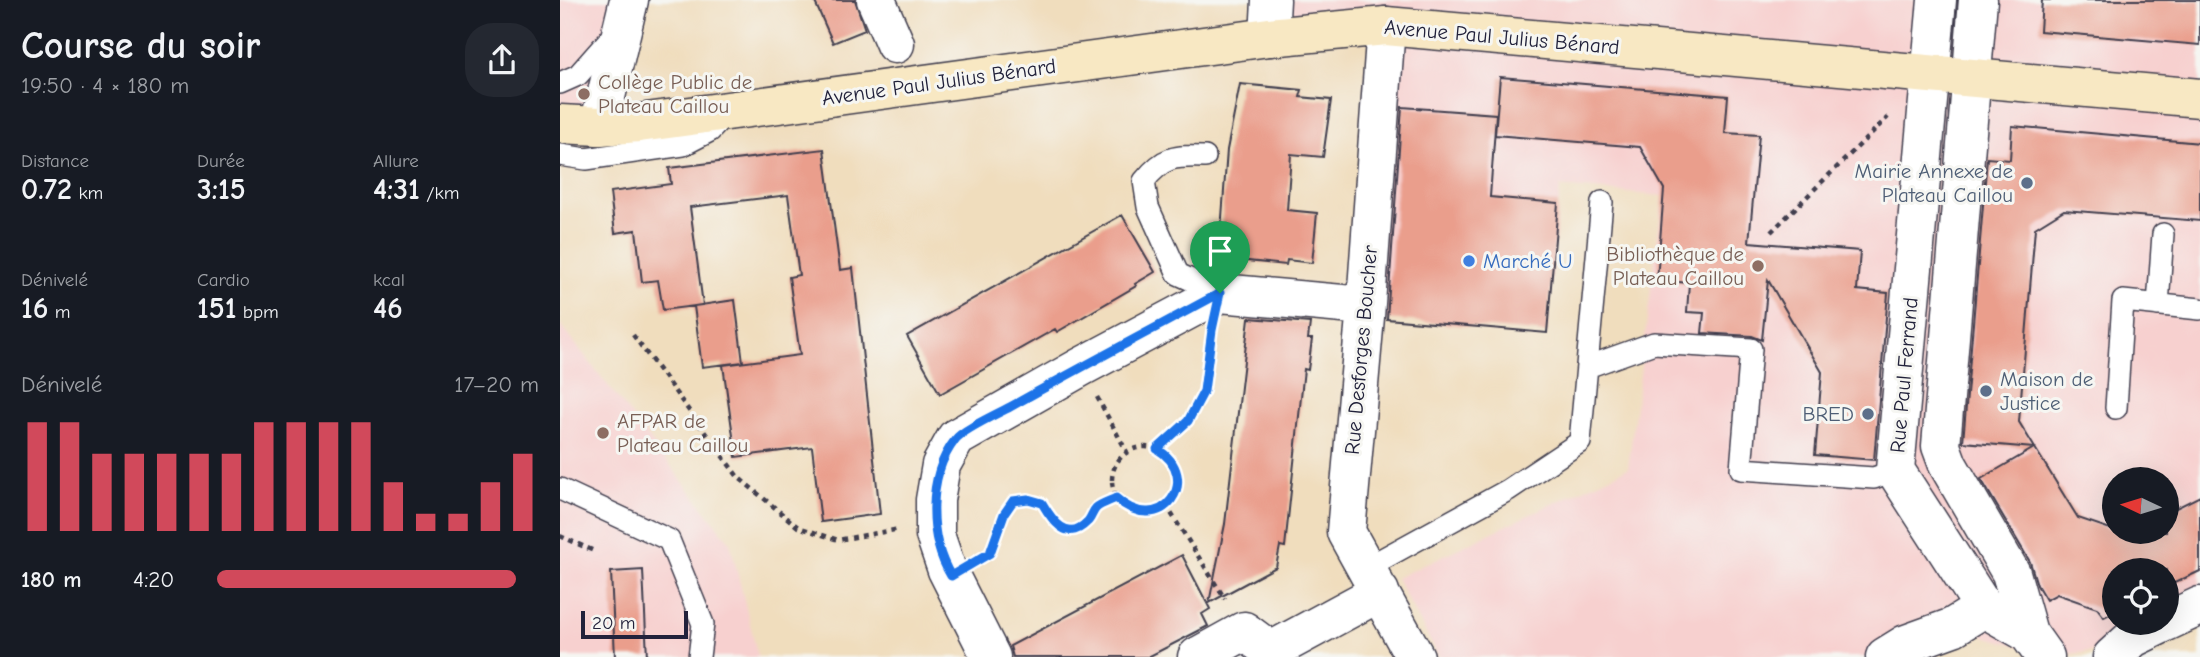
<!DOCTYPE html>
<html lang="fr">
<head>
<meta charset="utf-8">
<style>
	:root { --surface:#171b24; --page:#242831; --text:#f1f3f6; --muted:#9ea1a6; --accent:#d1495b }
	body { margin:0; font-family:"Comic Neue",sans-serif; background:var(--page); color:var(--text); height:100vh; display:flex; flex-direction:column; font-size:26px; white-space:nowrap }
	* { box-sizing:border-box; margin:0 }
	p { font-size:23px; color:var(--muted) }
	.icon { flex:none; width:38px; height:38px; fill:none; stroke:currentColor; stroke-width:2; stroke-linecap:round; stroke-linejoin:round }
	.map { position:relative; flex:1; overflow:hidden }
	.drawer { display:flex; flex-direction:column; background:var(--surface); width:560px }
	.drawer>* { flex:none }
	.needle { width:46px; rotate:274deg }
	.controls { position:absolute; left:1542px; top:467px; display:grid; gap:14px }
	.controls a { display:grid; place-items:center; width:77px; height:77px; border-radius:50%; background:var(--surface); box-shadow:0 7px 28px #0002; font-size:35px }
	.scale { position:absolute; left:21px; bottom:18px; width:107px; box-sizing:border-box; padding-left:7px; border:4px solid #22223b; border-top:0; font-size:19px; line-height:24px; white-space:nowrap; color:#22223b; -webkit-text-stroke:5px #f6f6f2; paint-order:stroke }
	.pin { position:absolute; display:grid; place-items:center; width:60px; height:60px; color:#fff; margin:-72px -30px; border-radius:50% 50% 50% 0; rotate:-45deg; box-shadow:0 0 7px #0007 }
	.pin .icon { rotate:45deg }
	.round { display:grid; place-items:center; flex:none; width:74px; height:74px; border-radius:28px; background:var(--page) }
	.head { display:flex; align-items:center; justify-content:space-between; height:119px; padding:0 21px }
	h1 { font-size:38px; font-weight:700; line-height:52px }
	.metrics { display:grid; grid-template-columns:repeat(3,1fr); gap:10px; height:119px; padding:7px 21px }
	.metrics div { display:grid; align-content:center }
	.metrics b { font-size:30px; font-weight:700 }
	.metrics small { font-size:19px; font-weight:400 }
	.metrics p { font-size:19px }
	.chart { height:196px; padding:14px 21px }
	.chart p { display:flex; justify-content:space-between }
	.chart svg { width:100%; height:126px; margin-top:7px; stroke:var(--accent); stroke-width:6 }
	ul { padding:0 21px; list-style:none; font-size:23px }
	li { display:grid; grid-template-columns:112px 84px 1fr; align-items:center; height:52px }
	li i { height:18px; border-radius:9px; background:var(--accent) }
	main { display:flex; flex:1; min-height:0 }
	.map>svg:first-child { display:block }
	.built { fill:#f7d0cf; fill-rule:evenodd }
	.building { fill:#ea9e8c }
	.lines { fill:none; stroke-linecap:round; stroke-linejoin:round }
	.service-casing { stroke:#413e4e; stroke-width:24 }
	.minor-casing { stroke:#413e4e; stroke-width:41 }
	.tertiary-casing { stroke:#413e4e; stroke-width:41 }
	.secondary-casing { stroke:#413e4e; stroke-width:41 }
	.path { stroke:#413e4e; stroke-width:4.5; stroke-dasharray:5 5; stroke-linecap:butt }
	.service { stroke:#fff; stroke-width:21 }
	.minor { stroke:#fff; stroke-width:38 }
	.tertiary { stroke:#fff; stroke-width:38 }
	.secondary { stroke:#f8e8c3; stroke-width:38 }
	.route-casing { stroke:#fff; stroke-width:14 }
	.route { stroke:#1a73e8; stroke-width:9 }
	.education-dot { fill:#8d6e63; stroke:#f6f6f2; stroke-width:2.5 }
	.service-dot { fill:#5c6f8a; stroke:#f6f6f2; stroke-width:2.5 }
	.shop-dot { fill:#3f7fe0; stroke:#f6f6f2; stroke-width:2.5 }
	.labels { text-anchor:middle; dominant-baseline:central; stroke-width:6; stroke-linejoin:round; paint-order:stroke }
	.street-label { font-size:21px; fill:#22223b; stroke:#f6f6f2 }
	.education-label { font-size:21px; fill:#785e54; stroke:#f6f6f2; text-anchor:start }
	.service-label { font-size:21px; fill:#4e5e75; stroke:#f6f6f2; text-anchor:end }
	.shop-label { font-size:21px; fill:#366cbe; stroke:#f6f6f2; text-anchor:start }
</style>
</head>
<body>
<main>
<section class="drawer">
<div class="head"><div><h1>Course du soir</h1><p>19:50 · 4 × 180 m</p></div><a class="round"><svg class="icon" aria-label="share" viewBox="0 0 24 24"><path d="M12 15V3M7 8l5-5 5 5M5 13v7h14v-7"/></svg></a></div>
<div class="metrics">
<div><p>Distance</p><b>0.72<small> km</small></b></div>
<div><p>Durée</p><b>3:15</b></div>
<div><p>Allure</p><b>4:31<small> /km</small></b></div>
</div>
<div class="metrics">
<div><p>Dénivelé</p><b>16<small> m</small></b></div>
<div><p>Cardio</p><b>151<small> bpm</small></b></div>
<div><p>kcal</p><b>46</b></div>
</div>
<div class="chart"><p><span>Dénivelé</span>17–20 m</p>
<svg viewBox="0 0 160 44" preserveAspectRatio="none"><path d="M5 44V6M15 44V6M25 44V17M35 44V17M45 44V17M55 44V17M65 44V17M75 44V6M85 44V6M95 44V6M105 44V6M115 44V27M125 44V38M135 44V38M145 44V27M155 44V17"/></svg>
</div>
<ul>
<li><b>180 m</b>4:20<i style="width:93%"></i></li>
</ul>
</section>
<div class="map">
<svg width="1640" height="657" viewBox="0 0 1640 657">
	<rect width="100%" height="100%" fill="#f6f6f2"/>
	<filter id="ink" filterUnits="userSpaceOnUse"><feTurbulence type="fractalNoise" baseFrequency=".0143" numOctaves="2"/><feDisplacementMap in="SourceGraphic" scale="14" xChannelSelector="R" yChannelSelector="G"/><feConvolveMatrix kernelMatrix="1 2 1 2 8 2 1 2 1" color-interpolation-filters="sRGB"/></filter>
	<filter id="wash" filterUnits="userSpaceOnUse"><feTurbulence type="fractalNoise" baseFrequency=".00686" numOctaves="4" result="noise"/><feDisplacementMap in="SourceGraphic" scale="28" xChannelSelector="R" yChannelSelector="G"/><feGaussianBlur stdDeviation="1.57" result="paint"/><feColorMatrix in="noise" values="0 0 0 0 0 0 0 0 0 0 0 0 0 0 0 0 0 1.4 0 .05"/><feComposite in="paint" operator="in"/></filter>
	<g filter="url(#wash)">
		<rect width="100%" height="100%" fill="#f0ddbd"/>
		<path class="built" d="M0,0H69L39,126L0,124Z
			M711,0H1640V606L1607,622L1606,570H1554V623H1604L1539,651L1509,654L1476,651L1393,627L1325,657H879L836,578L1068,468L1103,196L1000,187L987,333L805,317L825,27L709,37ZM1554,480H1606V532H1554Z
			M0,324L170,542L198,657H0Z"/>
		<g id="blocks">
			<path class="building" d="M254,0H295L305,30L273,43Z
				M1482,0H1640V45L1480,31Z
				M940,77L1168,96L1165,133L1199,135L1189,242L1300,251L1297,290L1328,293L1314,460L1255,455L1262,372L1208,280L1202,340L1192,336L1142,333L1144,313L1127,312L1129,283L1097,280L1104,189L1080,147L935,135Z
				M680,84L742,90L740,97L771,100L763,157L731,154L727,210L757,213L752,263L727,260L726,265L659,258L667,150Z
				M842,107L936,114L930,197L998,203L987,333L827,319Z
				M1452,126L1640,143V221L1504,210L1475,228L1459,422L1518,518L1565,534L1569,532H1606V513L1640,496V571L1606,587V570H1554V612L1544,617L1537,608L1497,594L1486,600L1477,585L1470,562L1421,479L1474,448L1403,442L1427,158L1450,160Z
				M264,149L280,270L293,268L320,514L261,522L252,447L176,457L163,365L240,355L229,277L239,275L228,195L130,207L143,305L103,310L98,280L82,282L76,230L55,233L50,192L111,184L109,168Z
				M562,215L595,272L575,284L576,286L497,332L495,329L380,394L347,336Z
				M175,300L183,362L142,367L134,306Z
				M689,318L750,323L748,339H752L748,370L744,369L725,547L720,546L716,567L649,603L665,524Z
				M622,555L650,609L642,614L648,626L588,657H453L450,646Z
				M83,570L87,657H55L51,572Z"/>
		</g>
	</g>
	<g filter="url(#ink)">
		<use href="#blocks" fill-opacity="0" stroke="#413e4e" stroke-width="2"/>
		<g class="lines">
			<defs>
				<path id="service" d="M0,83L18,75L55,33
					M0,155L26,159L123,145L150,131L165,115
					M645,157C614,156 604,156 584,181L588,207L618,274L660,293
					M1598,305L1603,234
					M1027,367L1094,343L1191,349L1181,469L1314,478L1335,470
					M1556,408L1563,301L1640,309
					M0,489L109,540L143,624L139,657
					M806,568L948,490L1020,442L1042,202"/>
				<path id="minor" d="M316,0L335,44
					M1377,0L1335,470L1424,608L1468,633
					M1418,0L1381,446L1388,465L1451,573L1468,633L1485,657
					M826,26L805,317L786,532L855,657
					M709,37L711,0
					M1606,622L1640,606
					M431,657L387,570L375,535V500L381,465L396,438L521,367L660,293L805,306
					M637,657L684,631L711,651L820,592
					M1325,657L1346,644L1393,627L1424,608
					M1552,657L1573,638L1604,623"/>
				<path id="tertiary" d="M39,126L69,0"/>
				<path id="secondary" d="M0,124L39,126L79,123L709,37L826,26L1640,98"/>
			</defs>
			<use href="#service" class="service-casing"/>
			<use href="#minor" class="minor-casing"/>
			<use href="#tertiary" class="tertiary-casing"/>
			<use href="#secondary" class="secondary-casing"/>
			<path class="path" d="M1211,232L1328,117
				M73,335L178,477L238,527L278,540L340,529
				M537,397L567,452
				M552 480a33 33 0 1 1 66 0a33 33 0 1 1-66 0Z
				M597,449L628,421L644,391L650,341
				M606,505L665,599
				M0,536L34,551
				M422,558L430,553L444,514L453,501L468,499L482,503C492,521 495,529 516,531L529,522L536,508L556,498"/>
			<use href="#service" class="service"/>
			<use href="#minor" class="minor"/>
			<use href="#tertiary" class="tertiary"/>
			<use href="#secondary" class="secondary"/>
		</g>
	</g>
	<g class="lines" filter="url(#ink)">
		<defs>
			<path id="route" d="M660,293L652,330L644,391L628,421L597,449C644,477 602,540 556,498C550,501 540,504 536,508C532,512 531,519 527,522C507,543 492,520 482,503L468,499L453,501L444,514L430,553L391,576C368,538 367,476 395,440C402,430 437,414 450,407C519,368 590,331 660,293Z"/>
		</defs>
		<use href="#route" class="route-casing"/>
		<use href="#route" class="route"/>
	</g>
	<g class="education-dot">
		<circle cx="24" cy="94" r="7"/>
		<circle cx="1198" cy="266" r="7"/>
		<circle cx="43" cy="433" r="7"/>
	</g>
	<g class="service-dot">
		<circle cx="1467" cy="183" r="7"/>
		<circle cx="1426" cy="391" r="7"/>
		<circle cx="1308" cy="414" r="7"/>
	</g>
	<circle class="shop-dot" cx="909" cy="261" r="7"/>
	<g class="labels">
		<g class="street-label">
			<text transform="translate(942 37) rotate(5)">Avenue Paul Julius Bénard</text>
			<text transform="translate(379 82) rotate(-8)">Avenue Paul Julius Bénard</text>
			<text transform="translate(801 350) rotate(-85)">Rue Desforges Boucher</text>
			<text transform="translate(1344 375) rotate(-85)">Rue Paul Ferrand</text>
		</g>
		<g class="education-label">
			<text x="38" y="82">Collège Public de<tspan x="38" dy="24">Plateau Caillou</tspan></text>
			<text x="1184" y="254" text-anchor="end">Bibliothèque de<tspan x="1184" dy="24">Plateau Caillou</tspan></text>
			<text x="57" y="421">AFPAR de<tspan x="57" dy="24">Plateau Caillou</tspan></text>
		</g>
		<g class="service-label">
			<text x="1453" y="171">Mairie Annexe de<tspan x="1453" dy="24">Plateau Caillou</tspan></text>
			<text x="1440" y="379" text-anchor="start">Maison de<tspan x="1440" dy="24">Justice</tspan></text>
			<text x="1294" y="414">BRED</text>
		</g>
		<g class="shop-label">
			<text x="923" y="261">Marché U</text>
		</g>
	</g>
</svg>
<div class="controls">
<a><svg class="needle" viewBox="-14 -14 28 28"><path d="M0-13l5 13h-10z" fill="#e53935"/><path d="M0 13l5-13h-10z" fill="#9ea1a6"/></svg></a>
<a><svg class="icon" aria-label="locate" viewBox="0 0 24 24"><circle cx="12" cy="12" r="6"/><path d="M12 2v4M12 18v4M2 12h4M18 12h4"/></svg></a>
</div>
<div class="scale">20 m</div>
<div class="pin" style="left:660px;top:293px;background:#1e9e55"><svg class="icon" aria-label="arrive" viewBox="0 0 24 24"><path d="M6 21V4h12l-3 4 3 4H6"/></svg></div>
</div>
</main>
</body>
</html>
